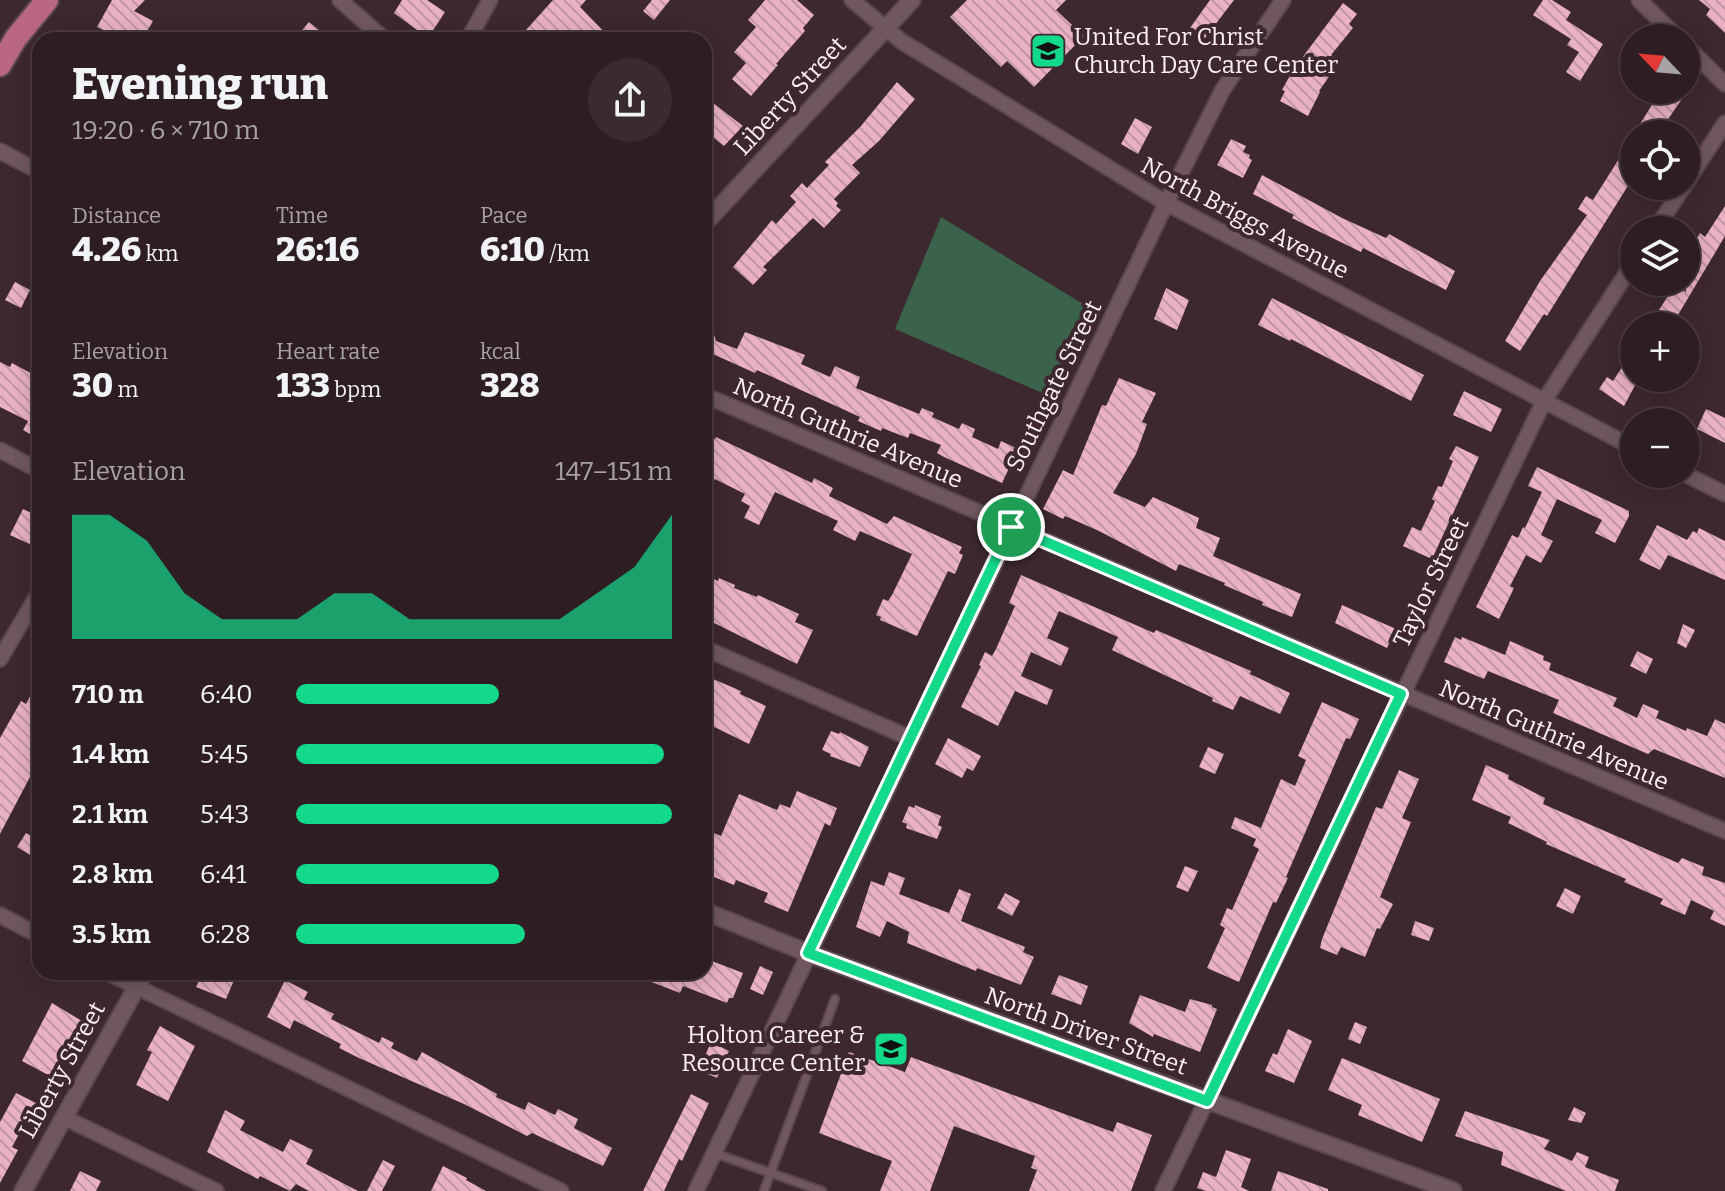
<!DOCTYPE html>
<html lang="en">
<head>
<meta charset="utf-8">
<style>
	:root { --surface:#2e1e23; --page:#3a2b30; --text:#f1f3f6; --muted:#a7a2a6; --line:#493c41; --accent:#13d98a }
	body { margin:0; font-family:Bitter,serif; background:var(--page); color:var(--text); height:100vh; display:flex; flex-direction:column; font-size:30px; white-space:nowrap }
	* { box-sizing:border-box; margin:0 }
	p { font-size:26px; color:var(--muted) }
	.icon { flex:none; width:44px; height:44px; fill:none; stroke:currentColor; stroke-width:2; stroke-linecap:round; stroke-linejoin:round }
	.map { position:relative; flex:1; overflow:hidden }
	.sheet { position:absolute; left:32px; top:32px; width:680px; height:948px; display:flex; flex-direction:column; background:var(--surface); border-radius:24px; box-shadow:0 4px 20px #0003,0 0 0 2px var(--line) }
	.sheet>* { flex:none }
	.needle { width:52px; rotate:296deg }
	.controls { position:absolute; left:1620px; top:24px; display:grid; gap:16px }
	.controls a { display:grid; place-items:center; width:80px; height:80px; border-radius:50%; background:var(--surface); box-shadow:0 4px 20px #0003,0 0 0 2px var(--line); font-size:40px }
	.pin { position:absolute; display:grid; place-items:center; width:68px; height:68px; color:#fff; margin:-34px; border:4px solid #fff; border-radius:50%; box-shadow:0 2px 8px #0007 }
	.round { display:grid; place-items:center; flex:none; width:84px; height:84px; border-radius:42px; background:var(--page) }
	.overview { display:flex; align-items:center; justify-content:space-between; height:136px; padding:0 40px }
	h1 { font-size:44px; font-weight:800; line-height:60px }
	.stats { display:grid; grid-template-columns:repeat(3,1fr); gap:12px; height:136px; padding:8px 40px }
	.stats div { display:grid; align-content:center }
	.stats b { font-size:34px; font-weight:800 }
	.stats small { font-size:22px; font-weight:400 }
	.stats p { font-size:22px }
	.chart { height:224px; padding:16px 40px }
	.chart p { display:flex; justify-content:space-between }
	.chart svg { width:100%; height:144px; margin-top:8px; fill:var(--accent); opacity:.7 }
	ul { padding:0 40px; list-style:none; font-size:26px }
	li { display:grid; grid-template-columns:128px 96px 1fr; align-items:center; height:60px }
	li i { height:20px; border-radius:10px; background:var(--accent) }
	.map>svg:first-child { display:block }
	.grass { fill:#3b634c }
	.building { fill:url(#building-back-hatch) }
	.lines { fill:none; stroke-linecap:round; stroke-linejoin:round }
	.service-casing { stroke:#58464c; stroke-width:11 }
	.minor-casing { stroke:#58464c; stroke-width:18 }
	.tertiary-casing { stroke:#58464c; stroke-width:20 }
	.primary-casing { stroke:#58464c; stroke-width:26 }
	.service { stroke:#70575f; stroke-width:7 }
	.minor { stroke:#70575f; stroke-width:14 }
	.tertiary { stroke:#70575f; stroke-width:16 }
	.primary { stroke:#b96784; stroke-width:22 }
	.route-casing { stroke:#fff; stroke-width:16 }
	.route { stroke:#13d98a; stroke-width:10 }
	.labels { text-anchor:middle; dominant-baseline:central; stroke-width:8; stroke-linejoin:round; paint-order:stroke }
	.poi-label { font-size:24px; fill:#fdeff3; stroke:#3e282f; text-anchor:start }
	.street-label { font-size:24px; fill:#fdeff3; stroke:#3e282f }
</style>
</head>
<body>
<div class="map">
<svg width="1725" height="1191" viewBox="0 0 1725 1191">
	<defs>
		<pattern id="building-back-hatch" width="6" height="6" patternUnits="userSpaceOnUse" patternTransform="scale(2)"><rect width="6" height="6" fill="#e9b1c2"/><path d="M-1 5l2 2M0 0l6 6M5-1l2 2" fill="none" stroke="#c297a4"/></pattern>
	</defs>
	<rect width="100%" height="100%" fill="#3e282f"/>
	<path class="grass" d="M941,217L1088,307L1047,395L895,329Z"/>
	<path class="building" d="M112,0H145L134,11L153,21L142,40H124L97,27Z
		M402,0H427L445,12L428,38L394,13Z
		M553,0H586L580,7L612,40H517Z
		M652,0H670L654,20L643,11Z
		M765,0H797L814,15L803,28L805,31L776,64L778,65L751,96L732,79L746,63L734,52L756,27L748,20Z
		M967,0H1066L1056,10L1084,36L1034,87L1007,61L1001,67L950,17Z
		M1210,0H1234L1205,38L1190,28Z
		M1543,0H1552L1571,12L1566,20L1603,44L1580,81L1566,72L1579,52L1567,45L1571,39L1533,15Z
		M1699,0H1725V33L1706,15L1710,9Z
		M1343,3L1357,14L1349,24L1353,28L1331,55L1340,61L1319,91L1320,92L1308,116L1280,101L1285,91L1282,90L1293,70Z
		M309,22L331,40H294Z
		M897,82L915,99L879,141L852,165L860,173L834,199L838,203L836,206L841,210L824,228L813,218L763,267L767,270L753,285L733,267L772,220L776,224L796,202L790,196L802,183L807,188L829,165L825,162L861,126Z
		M1661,90H1688L1658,134H1634Z
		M704,96L743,126L724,146L704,130Z
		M1135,118L1152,127L1138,154L1121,144Z
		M1634,135V176L1547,316L1544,314L1520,351L1505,341L1540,281L1587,215L1578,209L1586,196L1593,200Z
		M1231,139L1246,146L1243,152L1250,155L1249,158L1252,160L1243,178L1217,165Z
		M1262,175L1342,218L1386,238L1389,234L1455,271L1446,290L1363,248L1361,252L1318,231L1292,218L1294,215L1253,194Z
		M1725,206V236L1675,320L1659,310L1675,285L1686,292V256L1700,233L1705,237Z
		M15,282L30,290L21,308L5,300Z
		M1166,288L1189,300L1177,330L1154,319Z
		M1272,298L1424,375L1411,401L1291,339L1290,341L1258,325Z
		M704,312H707L716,341L737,349L745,332L805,355L801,364L830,377L835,366L860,377L856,388L919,414L922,408L934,413L932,417L959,429L962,423L975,429L972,437L998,449L1001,441L1018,449L1002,483L944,457L937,453L941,445L910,433L908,438L882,428L881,431L858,421L860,417L757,370L755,373L715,355L704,359Z
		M1634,349V378H1639L1624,406L1599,389L1607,377L1613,381Z
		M0,362L10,367L12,363L40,378V440L23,430L28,421L0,407Z
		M1119,378L1156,393L1142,422L1147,424L1136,454L1113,493L1145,507L1153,497L1199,518L1196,528L1220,538L1213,556L1301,594L1292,617L1262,605L1263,602L1224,585L1225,583L1179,564L1176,571L1099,531L1065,516L1063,519L1043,509L1063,470L1073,475L1102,405L1106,406Z
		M1464,391L1502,409L1491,432L1453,415Z
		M1706,409L1725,418V443L1697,429Z
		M711,437L715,439L716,437L812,483L814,478L833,488L829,496L887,524L894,516L962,547L959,553L963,555L955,574L948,571L917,636L880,620L881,617L876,615L883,599L888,601L892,595L912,554L860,531L855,541L833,530L838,521L775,492L759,525L744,518L750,506L741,501L745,494L715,479L713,482L704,478V451Z
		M1456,446L1479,457L1432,559L1403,546L1412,527L1421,531L1435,501L1432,499L1438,486L1442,487L1453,461L1449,459Z
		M1537,467L1629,511V516L1615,543L1595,533L1602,520L1557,499L1541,535L1553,541L1541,563L1526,555L1510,586L1514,588L1499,619L1476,607L1512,535L1518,538L1523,527L1525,528L1542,492L1528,486Z
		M23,509L40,517V538L36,547L10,535Z
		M1657,525L1687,540L1693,531L1697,533L1699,528L1725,541V580L1668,555L1660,570L1639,560Z
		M704,575L718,581L719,578L735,585L734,588L757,597L758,595L799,614L795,622L813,630L797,664L704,618Z
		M1021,575L1154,633L1156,630L1251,671L1250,674L1290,693L1280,714L1240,696L1233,710L1212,701L1213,698L1112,650L1118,637L1059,611L1047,638L1069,648L1061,666L1031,652L1021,676L1053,690L1047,705L1015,691L998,726L961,707L981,666L979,665L985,652L992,656L996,649L1015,606L1009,603Z
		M1342,605L1396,629L1387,648L1335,623Z
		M1683,624L1695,630L1686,648L1677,643Z
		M1455,637L1461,640L1462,637L1505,655L1510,641L1544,656L1543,660L1551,663L1549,670L1617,698L1613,706L1637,718L1643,704L1659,711L1656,718L1686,731L1687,728L1707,736L1715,719L1725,724V778L1654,749L1648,754L1553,713L1559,700L1488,671L1484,679L1444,662Z
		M1637,651L1653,659L1646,674L1630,666Z
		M704,675L741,691L740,694L766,706L749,744L704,722Z
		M40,677V758L0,834V738L21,701L26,704Z
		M1322,702L1359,719L1350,739L1346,738L1286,877L1288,878L1276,903L1273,902L1239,982L1207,968L1225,928L1220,925L1227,908L1232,910L1259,849L1253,846L1256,839L1231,828L1235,817L1261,828L1281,779L1295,786L1306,760L1298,756Z
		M831,731L839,734L840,732L869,747L860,767L830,756L831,754L822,750Z
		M948,738L981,756L973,771L967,768L962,778L935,764Z
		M1208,747L1224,754L1215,774L1199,767Z
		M1486,765L1509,775L1508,779L1545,798L1543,804L1678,863L1682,858L1704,867L1702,875L1725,883V926L1710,919L1714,911L1691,900L1685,915L1660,904L1663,899L1624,882L1626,879L1546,844L1547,842L1508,823L1511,817L1472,800Z
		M1399,770L1419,779L1402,818L1411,822L1380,897L1393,904L1380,929L1377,928L1365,957L1341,947L1337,955L1320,948L1322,939L1376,807L1382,809Z
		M797,791L837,808L830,826L825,823L788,912L764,902L768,893L736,880L734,885L704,873V829L721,836L739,794L777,810L780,804L790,808Z
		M915,805L941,816L938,825L942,827L937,839L906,828L907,824L902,822L909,806L914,808Z
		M26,833L40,841V861L17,847Z
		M1185,866L1198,871L1188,892L1176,887Z
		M889,872L905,878L899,894L949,913L959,889L971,894L961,921L1025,947L1023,952L1034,957L1021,985L977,968L976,971L907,943L909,932L887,921L880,937L856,927L871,881L884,886Z
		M1565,888L1581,896L1573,914L1556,906Z
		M1005,893L1020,901L1012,916L997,908Z
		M1415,921L1434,928L1429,941L1411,935Z
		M712,961L743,973L733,998H729L727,1003L683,986L680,993L628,973L707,972Z
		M760,966L773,972L763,995L750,989Z
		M203,972H221L235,978L226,999L196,987Z
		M1059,975L1088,986L1081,1005L1051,994Z
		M285,980L308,992L304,999L334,1014L331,1019L379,1043L382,1037L394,1043L391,1048L417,1061L422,1052L497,1094L496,1097L525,1110L528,1102L555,1115L558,1109L578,1119L574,1128L612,1148L603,1166L532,1133L527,1136L464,1104L359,1058L339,1048L341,1044L294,1020L290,1029L267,1017Z
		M1140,995L1185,1012L1190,999L1212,1005V1007L1217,1009L1200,1052L1154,1034L1153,1037L1129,1023Z
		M52,1003L82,1021L52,1077L22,1061Z
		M1355,1022L1367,1027L1360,1044L1348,1039Z
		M160,1026L195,1046L168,1101L136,1085L152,1052L147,1050Z
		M1288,1029L1312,1041L1294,1083L1265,1071L1273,1053L1277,1055Z
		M711,1042L729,1051L717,1078L699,1070Z
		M849,1052L905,1072L911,1057L1113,1132L1117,1122L1152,1135L1131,1191H1029L1037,1170L1031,1168L1035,1156L954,1126L930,1191H880L892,1161L819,1133Z
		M1342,1058L1440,1099L1422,1142L1358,1115L1362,1105L1328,1090Z
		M16,1093L36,1103L12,1147L18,1150L0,1183V1122Z
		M691,1094L709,1103L682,1161L679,1159L664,1191H643Z
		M1574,1107L1586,1113L1581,1123L1568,1120Z
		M225,1110L245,1121L240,1130L283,1152L290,1139L313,1150L306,1164L358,1191H309L296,1184L290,1191L260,1176L258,1179L207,1152Z
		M1465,1111L1550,1140L1544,1149L1572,1161L1577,1152L1589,1157L1585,1167L1619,1180L1615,1191H1566L1501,1165L1503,1152L1455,1136Z
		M1226,1150L1251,1159L1241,1187L1249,1191H1206L1197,1188L1203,1172L1216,1177Z
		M383,1160L395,1166L382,1191H367Z
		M443,1166L467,1178L466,1180L486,1191H431Z
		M80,1171L101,1181L96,1191H70Z
		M1278,1171L1328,1189V1191H1271Z"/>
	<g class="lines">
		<defs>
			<path id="service" d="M714,1153L822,1191
				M764,1191L835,999"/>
			<path id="minor" d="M340,0L385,40
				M852,0L901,41L1166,203L1634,448
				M1639,0L1678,38
				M468,40L490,0
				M1686,46L1725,84
				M0,151L40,172
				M1686,183L1725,123
				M1655,230L1684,186
				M704,395L1725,831
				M0,450L40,471
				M1685,474L1725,494
				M704,648L910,738
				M0,659L40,591
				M0,915L40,936
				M106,972L561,1191
				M63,1117L216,1191
				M696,1191L1173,189L1222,91L1283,0
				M1163,1191L1544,401L1634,262"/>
			<path id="tertiary" d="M704,224L912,0
				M704,911L808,953L1453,1191
				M23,1191L145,972"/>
			<path id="primary" d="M0,65L16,38L47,0"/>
		</defs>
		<use href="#service" class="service-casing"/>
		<use href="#minor" class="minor-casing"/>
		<use href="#tertiary" class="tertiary-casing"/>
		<use href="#primary" class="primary-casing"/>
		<use href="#service" class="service"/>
		<use href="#minor" class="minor"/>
		<use href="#tertiary" class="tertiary"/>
		<use href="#primary" class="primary"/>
	</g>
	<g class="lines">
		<defs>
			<path id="route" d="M1011,527L1401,694L1207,1101L808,953Z"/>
		</defs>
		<use href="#route" class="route-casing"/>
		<use href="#route" class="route"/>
	</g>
	<defs>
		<symbol id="school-square" viewBox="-11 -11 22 22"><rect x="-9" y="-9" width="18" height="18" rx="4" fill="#13d98a" stroke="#3e282f"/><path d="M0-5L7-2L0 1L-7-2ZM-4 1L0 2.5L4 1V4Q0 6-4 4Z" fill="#111"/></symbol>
	</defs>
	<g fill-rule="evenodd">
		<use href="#school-square" x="1028" y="31" width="40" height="40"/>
		<use href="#school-square" x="871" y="1029" width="40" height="40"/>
	</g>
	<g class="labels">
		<g class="poi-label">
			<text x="1074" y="37">United For Christ<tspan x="1074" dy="28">Church Day Care Center</tspan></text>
			<text x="865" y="1035" text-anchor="end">Holton Career &amp;<tspan x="865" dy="28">Resource Center</tspan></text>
		</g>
		<g class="street-label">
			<text transform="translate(790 96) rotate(-47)">Liberty Street</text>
			<text transform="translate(1245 218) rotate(28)">North Briggs Avenue</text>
			<text transform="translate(1054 386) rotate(-64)">Southgate Street</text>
			<text transform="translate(848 433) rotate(23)">North Guthrie Avenue</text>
			<text transform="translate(1431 582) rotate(-64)">Taylor Street</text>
			<text transform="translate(1554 735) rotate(23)">North Guthrie Avenue</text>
			<text transform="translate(1086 1031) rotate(20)">North Driver Street</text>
			<text transform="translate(62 1070) rotate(-61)">Liberty Street</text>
		</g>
	</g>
</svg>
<div class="controls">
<a><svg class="needle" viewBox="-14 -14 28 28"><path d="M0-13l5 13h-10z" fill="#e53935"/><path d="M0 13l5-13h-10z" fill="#a7a2a6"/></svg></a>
<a><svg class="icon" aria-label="locate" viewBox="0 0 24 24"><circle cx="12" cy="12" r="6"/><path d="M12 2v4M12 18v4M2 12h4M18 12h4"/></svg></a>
<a><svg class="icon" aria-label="layers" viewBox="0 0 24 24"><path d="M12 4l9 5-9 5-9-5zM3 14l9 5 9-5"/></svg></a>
<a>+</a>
<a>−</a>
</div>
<div class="pin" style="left:1011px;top:527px;background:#1e9e55"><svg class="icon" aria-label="arrive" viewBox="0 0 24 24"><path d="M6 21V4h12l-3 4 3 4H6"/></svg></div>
<section class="sheet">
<div class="overview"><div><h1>Evening run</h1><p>19:20 · 6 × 710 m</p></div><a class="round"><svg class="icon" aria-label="share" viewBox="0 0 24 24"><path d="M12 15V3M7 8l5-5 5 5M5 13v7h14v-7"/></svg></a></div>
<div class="stats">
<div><p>Distance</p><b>4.26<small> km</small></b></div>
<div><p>Time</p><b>26:16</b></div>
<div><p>Pace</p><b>6:10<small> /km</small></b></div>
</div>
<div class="stats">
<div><p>Elevation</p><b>30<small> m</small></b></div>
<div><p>Heart rate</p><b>133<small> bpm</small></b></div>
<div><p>kcal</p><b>328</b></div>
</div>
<div class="chart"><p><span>Elevation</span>147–151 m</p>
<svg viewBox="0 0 160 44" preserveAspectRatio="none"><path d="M0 44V6L10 6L20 14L30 30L40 38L50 38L60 38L70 30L80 30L90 38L100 38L110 38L120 38L130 38L140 30L150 22L160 6V44z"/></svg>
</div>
<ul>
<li><b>710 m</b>6:40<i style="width:54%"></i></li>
<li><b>1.4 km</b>5:45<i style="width:98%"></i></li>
<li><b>2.1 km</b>5:43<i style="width:100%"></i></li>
<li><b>2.8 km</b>6:41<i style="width:54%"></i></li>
<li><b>3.5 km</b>6:28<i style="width:61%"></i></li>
</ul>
</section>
</div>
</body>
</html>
